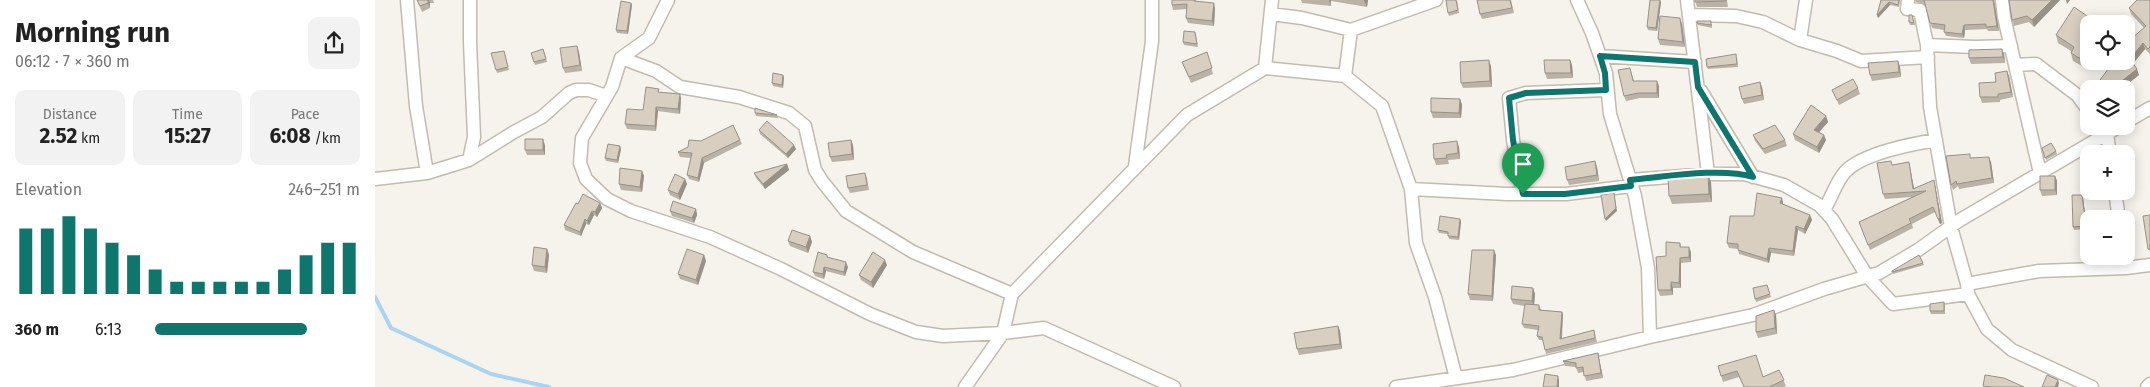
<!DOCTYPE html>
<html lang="en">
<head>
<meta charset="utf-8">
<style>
	:root { --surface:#fff; --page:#f2f2f2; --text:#222; --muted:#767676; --accent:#0f766e }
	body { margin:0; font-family:"Fira Sans",sans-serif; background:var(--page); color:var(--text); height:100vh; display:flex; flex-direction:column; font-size:19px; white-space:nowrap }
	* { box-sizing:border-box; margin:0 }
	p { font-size:16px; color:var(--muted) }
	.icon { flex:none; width:28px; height:28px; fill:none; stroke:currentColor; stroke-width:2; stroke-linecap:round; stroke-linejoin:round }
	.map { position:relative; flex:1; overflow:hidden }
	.details { display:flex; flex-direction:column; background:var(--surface); width:375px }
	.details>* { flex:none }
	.buttons { position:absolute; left:1705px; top:15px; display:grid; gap:10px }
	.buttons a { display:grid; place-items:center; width:55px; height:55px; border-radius:10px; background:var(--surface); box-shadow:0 2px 12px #0003; font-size:25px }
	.pin { position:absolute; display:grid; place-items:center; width:42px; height:42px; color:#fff; margin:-51px -21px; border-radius:50% 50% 50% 0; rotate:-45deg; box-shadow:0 0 5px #0007 }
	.pin .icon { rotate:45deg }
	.round { display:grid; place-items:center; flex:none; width:52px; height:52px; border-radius:10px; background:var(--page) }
	.headline { display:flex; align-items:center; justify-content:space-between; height:85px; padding:0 15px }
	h1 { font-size:28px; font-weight:700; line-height:38px }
	.metrics { display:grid; grid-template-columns:repeat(3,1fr); gap:8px; height:85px; padding:5px 15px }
	.metrics div { display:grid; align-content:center; border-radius:10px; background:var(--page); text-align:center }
	.metrics b { font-size:21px; font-weight:700 }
	.metrics small { font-size:14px; font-weight:400 }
	.metrics p { font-size:14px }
	.chart { height:140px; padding:10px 15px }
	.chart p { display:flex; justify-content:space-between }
	.chart svg { width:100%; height:90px; margin-top:5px; stroke:var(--accent); stroke-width:6 }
	ul { padding:0 15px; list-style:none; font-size:16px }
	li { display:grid; grid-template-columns:80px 60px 1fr; align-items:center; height:38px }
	li i { height:12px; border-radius:6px; background:var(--accent) }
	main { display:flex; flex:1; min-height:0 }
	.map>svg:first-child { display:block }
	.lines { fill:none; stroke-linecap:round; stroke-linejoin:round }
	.stream { stroke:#a9d4f2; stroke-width:4 }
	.minor-casing { stroke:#c2bbae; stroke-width:15 }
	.minor { stroke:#fff; stroke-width:12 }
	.wall { fill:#bab2a6 }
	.shaded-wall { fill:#979187 }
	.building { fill:#d8cfc1; stroke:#979187 }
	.route-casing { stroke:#fff; stroke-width:10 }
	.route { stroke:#0f766e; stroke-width:6 }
</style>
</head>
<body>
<main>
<section class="details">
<div class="headline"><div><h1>Morning run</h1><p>06:12 · 7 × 360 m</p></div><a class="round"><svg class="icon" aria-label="share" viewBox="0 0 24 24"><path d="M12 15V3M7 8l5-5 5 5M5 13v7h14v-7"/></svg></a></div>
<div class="metrics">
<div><p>Distance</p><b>2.52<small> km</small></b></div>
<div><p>Time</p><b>15:27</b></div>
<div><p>Pace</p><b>6:08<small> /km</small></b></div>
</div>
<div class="chart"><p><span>Elevation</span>246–251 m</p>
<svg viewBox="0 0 160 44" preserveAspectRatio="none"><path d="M5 44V12M15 44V12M25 44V6M35 44V12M45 44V19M55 44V25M65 44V32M75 44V38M85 44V38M95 44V38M105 44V38M115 44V38M125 44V32M135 44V25M145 44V19M155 44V19"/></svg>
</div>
<ul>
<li><b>360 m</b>6:13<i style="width:74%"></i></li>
</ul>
</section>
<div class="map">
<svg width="1775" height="387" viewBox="0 0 1775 387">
	<rect width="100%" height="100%" fill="#f6f3ec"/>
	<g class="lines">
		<path class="stream" d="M0,297L16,328L116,374L174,387"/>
		<defs>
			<path id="minor" d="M32,0L41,106L52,173
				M293,0L274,38L246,58L237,87L207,138L205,163L211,179L232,199L256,211L335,237L406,269L495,314L541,332L568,336L628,333L669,328L799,387
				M1061,0L976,30L970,76L1007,106L1036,189L1041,243L1060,297L1081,378
				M1202,0L1217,33L1231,73L1235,114L1260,196L1273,268L1275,337
				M1312,0L1333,174
				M1533,0L1532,9L1545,10L1552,45
				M1627,0L1629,17L1665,173
				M896,14L927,18L976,30
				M1314,15L1361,16L1388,22L1425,40L1431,0
				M1425,40L1462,51L1486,61L1553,57
				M1636,46L1600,47L1552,45L1555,107L1576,227L1592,284L1664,271L1751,268L1775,265
				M1225,56L1320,62
				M246,58L281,71L305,87L364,97L414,113L430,126L440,170L447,181L471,211L538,252L637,294
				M1640,65L1661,64L1702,95L1714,111
				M890,68L970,76
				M1326,91L1378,177
				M1751,122L1775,108
				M1726,126L1732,134L1735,154
				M94,160L99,137L95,42V0
				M760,166L777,41V0
				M0,179L52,173L94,160L139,132L167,117L194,93L201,90H214L231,96
				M1255,180L1333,174H1369L1409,185L1444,205L1457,219L1492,276L1518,304L1593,294L1592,284
				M1036,189L1132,194H1191L1256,186
				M1740,191L1744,219
				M1148,194L1138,140L1134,98L1151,93L1231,90
				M1449,210C1456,199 1461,182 1470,172C1487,153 1537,144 1561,140
				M1593,294L1612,329L1637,350L1717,387
				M590,387L628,333L637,294L812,115L890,68L897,0
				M1021,387L1138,370L1275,337L1378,315L1449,289L1504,273L1543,250L1585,220L1745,126
				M1772,387L1775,384"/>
		</defs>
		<use href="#minor" class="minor-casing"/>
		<use href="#minor" class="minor"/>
	</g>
	<path class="wall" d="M42,0H58L59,3H55V8L47,12Z
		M797,0H821V1L840,8L839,26L813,23L811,18L812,9L798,10L797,5Z
		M926,0H993L992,7L956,1V6L927,3Z
		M1082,0L1084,13L1074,16L1073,13Z
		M1102,0H1136L1139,13L1107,19L1105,14Z
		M1320,0H1352L1353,7H1322Z
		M1506,0H1525L1524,7L1515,5L1503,18L1502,15Z
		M1540,0H1619L1624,31H1613L1612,29L1590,30L1589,38L1571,36L1569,32V30L1557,28L1550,4L1541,2Z
		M1685,0L1659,27L1654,22L1639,26L1637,20Z
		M1775,0V54L1770,49L1758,63L1764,75L1746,89H1732L1727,86L1725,80L1769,28L1756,14L1754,8Z
		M1286,2L1282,31L1273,30L1272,27Z
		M257,5L253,34L242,33L241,30Z
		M1538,18L1540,25H1535L1534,22Z
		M1322,23L1337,24V28L1323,25Z
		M1307,24L1310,47L1285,45L1283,39Z
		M1714,24V59L1709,67L1698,61L1696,53V51L1683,43L1681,35Z
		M821,35L823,47L809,45L808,42Z
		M168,49L172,62L160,65L156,53Z
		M129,51L134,70L122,73L121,70Z
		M204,52L207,71L190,73L188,68Z
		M832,52L838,74L816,83L807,62Z
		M1629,54L1630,63L1596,64L1594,58Z
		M1362,57L1363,67L1333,69L1332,67Z
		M1195,60L1197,65L1198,78L1172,79L1170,73Z
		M1523,61L1525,67L1526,77L1497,81L1495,75Z
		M1116,66L1117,87L1088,88L1086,83Z
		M1255,68L1259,81L1284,86V98H1265L1251,101L1249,96Z
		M1634,76L1638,97L1625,100V102L1607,103L1605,97L1621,82Z
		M409,77L408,88L398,86L397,83Z
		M1387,87L1389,100L1369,104L1367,99Z
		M1483,88L1485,94L1464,105L1457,90Z
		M285,92L306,98L305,114L283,111L281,131L252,129L250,124L268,110Z
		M1085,99L1087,105L1086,118H1058L1056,112Z
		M380,113L402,115L403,118L381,116Z
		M1451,116L1453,122L1443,132L1449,135L1451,140L1444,153L1420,140L1418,134Z
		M384,130L421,149L413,158L385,134Z
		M1378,135L1410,140L1412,146L1390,154L1380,141Z
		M365,140L367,144L329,163L324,182L314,179L312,175L316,158L305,157L303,152L326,141Z
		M476,140L478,145L479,160L457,162L455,157Z
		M170,145V155H152L150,150Z
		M1084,147L1085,159L1073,160L1074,164L1061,165L1059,159Z
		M1667,148L1681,151L1682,154L1671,160Z
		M246,149L243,163L231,161L230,158Z
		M1596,158L1616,162L1619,183L1584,189L1583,186L1578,190L1576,185Z
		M1516,161L1517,165L1534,162L1535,167L1539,188L1560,185L1567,223L1565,224L1560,212L1537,224L1538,228L1495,250L1484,222L1537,197L1510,199L1508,194Z
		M412,164L414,170L390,189L381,178L379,173Z
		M1222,167L1224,181L1194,185L1192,180Z
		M267,171L269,176L267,192L246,190L244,184Z
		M490,173L492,178L494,190L475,193L473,188Z
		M1680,176L1682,181V195L1667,196L1665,190Z
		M310,179L312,184L305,200L295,195L293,190Z
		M1336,182L1337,202L1297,204L1294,196Z
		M1708,198L1712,229L1699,230L1698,227Z
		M1408,202V204L1435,215L1437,220L1430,234L1423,230L1419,256L1396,253L1394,263L1364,254L1363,249L1354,248L1352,243L1379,216Z
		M225,203L227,208L222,217L219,215L214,225L211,224L206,236L190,230L189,225L203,204Z
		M321,209L322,215L319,223L297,216L295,211Z
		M1085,219L1086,222L1084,240L1074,239L1073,234L1064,233L1063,230Z
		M435,236L437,242L433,253L415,246L413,241Z
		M1305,243L1306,247L1316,252V262L1306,263V288H1298V295L1285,296L1283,290L1291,256Z
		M172,249L174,255L172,273L159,271L157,265Z
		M329,255L331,261L323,285L305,279L303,274Z
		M452,255L453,258L473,267L470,276L451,271L449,279L440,276L438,272Z
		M1121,255L1118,301L1095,300L1093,294Z
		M1548,263L1549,265L1518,274L1517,271Z
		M512,265L498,288L486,280L484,275Z
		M1392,285L1396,297L1381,302L1380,299Z
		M1158,288L1160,294L1159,304L1164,305L1166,310L1187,312L1188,315L1187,339L1219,330L1222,342L1171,354L1168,340H1164L1162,336L1163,330L1149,328L1147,324L1150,306L1138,304L1136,299Z
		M1569,302L1570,305V314H1556L1555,311Z
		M1401,315L1402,334L1383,338L1381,332Z
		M963,326L965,331L967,349L924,355L922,349Z
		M1223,353L1228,378L1211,381L1209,372L1203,373L1201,367L1190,366L1188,361Z
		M1343,366L1388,377L1404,370L1411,386L1408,387H1369L1364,377L1348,382Z"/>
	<path class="shaded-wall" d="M53,0H54L55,3V8L53,3Z
		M954,0H956V6Z
		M989,0H993L992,7L989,1Z
		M1285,0L1286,2L1282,31L1281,28Z
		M1618,0H1619L1624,31L1622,26Z
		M1677,0H1685L1659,27L1657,20Z
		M1691,0H1695L1692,4Z
		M1514,2L1515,5L1503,18L1502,15Z
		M256,3L257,5L253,34L252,31Z
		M839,3L840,8L839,26L837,21Z
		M1305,18L1307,24L1310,47L1308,42Z
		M1589,25L1590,30L1589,38L1587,34Z
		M1768,43L1770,49L1757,65L1755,59Z
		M202,46L204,52L207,71L205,65Z
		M1714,47V59L1709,67L1706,59Z
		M1627,49L1629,54L1630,63L1628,57Z
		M1114,60L1116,66L1117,87L1115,81Z
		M1195,60L1197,65L1198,78L1196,73Z
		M1523,61L1525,67L1526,77L1524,72Z
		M1762,69L1764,75L1746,89H1738V88Z
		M1632,71L1634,76L1638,97L1636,92Z
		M408,75L409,77L408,88L407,85Z
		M1282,81L1284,86V98L1282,93Z
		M1385,82L1387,87L1389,100L1387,95Z
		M305,94L306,98L305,114L303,109Z
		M1085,99L1087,105L1086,118L1084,113Z
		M281,107L283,111L281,131L280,126Z
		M1451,116L1453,122L1441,136L1439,130Z
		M1449,135L1451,140L1444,153L1442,147Z
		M168,139L170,145V155L168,150Z
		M476,140L478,145L479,160L477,154Z
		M1082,141L1084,147L1085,159L1083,153Z
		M419,145L421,149L413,158L411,154Z
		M245,146L246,149L243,163L242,160Z
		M1614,157L1616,162L1619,183L1617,178Z
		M327,158L329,163L324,182L323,178Z
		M1220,161L1222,167L1224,181L1222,175Z
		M1534,162L1535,167L1540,194L1538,189Z
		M412,164L414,170L390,189L388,184Z
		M267,171L269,176L267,192L265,187Z
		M1333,174L1336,182L1337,202L1334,194Z
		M1680,176L1682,181V195L1680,190Z
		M310,179L312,184L305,200L303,194Z
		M1559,180L1560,185L1567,223L1565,224L1563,219Z
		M1239,193L1242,211L1231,221L1230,219Z
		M1707,195L1708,198L1712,229L1711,226Z
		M1407,198L1408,202L1407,208L1405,203Z
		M225,203L227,208L222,217L220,212Z
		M321,209L322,215L319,223L317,218Z
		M217,211L219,215L214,225L212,221Z
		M1435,215L1437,220L1430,234L1429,229Z
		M210,219L211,224L206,236L205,232Z
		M1085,219L1086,222L1084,240L1083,237Z
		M1421,226L1423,230L1419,256L1418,251Z
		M435,236L437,242L433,253L431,247Z
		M1314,247L1316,252V262L1314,257Z
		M1394,248L1396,253L1394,263L1392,259Z
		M172,249L174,255L172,273L170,267Z
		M1119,250L1121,255L1118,301L1117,296Z
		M329,255L331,261L323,285L321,280Z
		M1305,258L1306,263V288L1304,283Z
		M510,260L512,265L498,288L496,282Z
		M471,262L473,267L470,276L469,272Z
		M449,267L451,271L449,279L448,274Z
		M1296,282L1298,288V295L1296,290Z
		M1158,288L1160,294L1159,306L1157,301Z
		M1399,310L1401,315L1402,334L1400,328Z
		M1187,312L1188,315L1186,343L1185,339Z
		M963,326L965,331L967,349L965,344Z
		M1223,353L1228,378L1226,373Z
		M1183,376L1184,380V387H1182Z
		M1683,380L1684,383L1683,387H1680Z"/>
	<path class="building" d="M42,0H53V3L45,6Z
		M797,0H819V1L839,3L837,21L811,18L812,4L797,5Z
		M1071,0H1081L1083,10L1073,13Z
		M1102,0H1135L1137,8L1105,14Z
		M1275,0H1285L1281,28L1272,27Z
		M1320,0H1351V1L1320,2Z
		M1506,0H1524L1523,5L1514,2L1502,15Z
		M1549,0H1618L1622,26L1611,27V24L1589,25L1587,34L1569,32L1570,25L1555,23Z
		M1634,0H1677L1657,20L1652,16L1637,20Z
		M1762,0H1775V47L1773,49L1768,43L1755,59L1762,69L1738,88L1725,80L1739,61H1751V44L1756,39L1771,26L1754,8Z
		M246,1L256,3L252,31L241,30Z
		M1699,7L1724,24H1714V47L1706,59L1696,53L1699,47L1681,35Z
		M1534,15H1537L1539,23L1534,22Z
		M1285,16L1305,18L1308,42L1283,39Z
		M1322,21H1336V25L1322,23Z
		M809,31L820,32L822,44L808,42Z
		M202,46L205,65L188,68L185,48Z
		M168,49L171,59L159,62L156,53Z
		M1627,49L1628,57L1594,58V50Z
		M129,51L133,67L121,70L116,53Z
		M832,52L837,68L814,77L807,62Z
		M1361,54L1362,64L1332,67L1331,59Z
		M1114,60L1115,81L1086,83L1085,62Z
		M1169,60H1195L1196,73H1170Z
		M1523,61L1524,72L1495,75L1493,63Z
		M1255,68L1258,81H1282V93H1263L1249,96L1243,70Z
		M1632,71L1636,92L1623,94V97H1605L1604,83L1621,82L1620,73Z
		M398,73L408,75L407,85L397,83Z
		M1478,79L1483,88L1462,100L1457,90Z
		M1385,82L1387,95L1367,99L1364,87Z
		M271,87L284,89L283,92L305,94L303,109L281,107L280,126L250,124L252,109L268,110Z
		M1056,98L1085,99L1084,113L1056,112Z
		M1436,105L1451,116L1439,130L1449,135L1442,147L1418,134Z
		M380,108L402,115L380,113Z
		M392,121L419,145L411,154L384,130Z
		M358,125L365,140L327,158L323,178L312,175L317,153L303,152L313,147L314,140L326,141Z
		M1400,125L1410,140L1388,149L1378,135Z
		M150,139H168V150H150Z
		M476,140L477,154L455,157L453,143Z
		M1082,141L1083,153L1071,155L1072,158L1059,159L1058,144Z
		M1676,143L1681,151L1670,158L1667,148Z
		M233,144L245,146L242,160L230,158Z
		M1595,154V158L1614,157L1617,178L1582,184L1581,181L1576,185L1571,156Z
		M1220,161L1222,175L1192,180L1190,167Z
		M1516,161L1517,165L1534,162L1538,189L1559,180L1565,218L1563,219L1558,207L1534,219L1536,223L1493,245L1484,222L1551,191L1508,194L1502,163Z
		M412,164L388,184L379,173Z
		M245,168L267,171L265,187L244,184Z
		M490,173L492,185L473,188L471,176Z
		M300,174L310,179L303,194L293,190Z
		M1333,174L1334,194L1294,196L1293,177Z
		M1665,176H1680V190H1665Z
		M1239,193L1241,208L1230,219L1226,195Z
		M1382,193L1407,198L1405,203L1435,215L1429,229L1421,226L1418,251L1394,248L1392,259L1363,250V244L1352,243L1355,216H1379Z
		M208,194L225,203L220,212L217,211L212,221L210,219L205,232L189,225L201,203L203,204Z
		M1697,195H1707L1711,226L1698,227Z
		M298,201L321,209L317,218L295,211Z
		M1775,215V250L1773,249L1768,216Z
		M1065,216L1085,219L1083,237L1073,236V232L1063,230Z
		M417,230L435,236L431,247L413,241Z
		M1291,242L1305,243V247H1314V257L1305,258L1304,283L1296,282V290H1283L1281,257L1291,256Z
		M159,247L172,249L170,267L157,265Z
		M312,249L329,255L321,280L303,274Z
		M1097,250H1119L1117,296L1093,294Z
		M443,252L452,255V257L471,262L469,272L449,267L448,274L438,272Z
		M498,252L510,260L496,282L484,275Z
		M1544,255L1548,263L1517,272V271Z
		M1392,285L1395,294L1380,299L1378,288Z
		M1137,286L1158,288L1157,301L1136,299Z
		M1569,302V311H1555V304Z
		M1150,304L1164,305V310L1187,312L1185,339L1219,330L1220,338L1170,350L1167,337L1162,336L1164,326L1147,324Z
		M1399,310L1400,328L1381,332V316Z
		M963,326L965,344L922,349L919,333Z
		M1223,353L1226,373L1209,376L1208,367L1201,368V363L1188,361Z
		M1381,355L1388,377L1404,370L1409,380L1394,387H1369L1362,371L1346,376L1343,366Z
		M1170,374L1183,376L1182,387H1168Z
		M1610,375L1629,378L1649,387H1618L1608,386Z
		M1672,375L1683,380L1680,387H1667Z"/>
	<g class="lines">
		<defs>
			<path id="route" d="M1225,56L1320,62L1323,87L1378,177C1346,167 1289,177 1255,180L1256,186L1190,194H1148L1138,140L1134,98L1151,93L1231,90L1230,73Z"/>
		</defs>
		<use href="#route" class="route-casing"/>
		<use href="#route" class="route"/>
	</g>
</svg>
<div class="buttons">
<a><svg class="icon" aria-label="locate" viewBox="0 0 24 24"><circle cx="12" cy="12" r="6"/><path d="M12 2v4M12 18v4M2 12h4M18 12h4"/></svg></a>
<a><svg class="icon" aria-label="layers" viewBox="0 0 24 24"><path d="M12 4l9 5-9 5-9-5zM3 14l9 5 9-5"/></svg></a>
<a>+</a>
<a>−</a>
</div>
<div class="pin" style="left:1148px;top:194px;background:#1e9e55"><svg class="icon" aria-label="arrive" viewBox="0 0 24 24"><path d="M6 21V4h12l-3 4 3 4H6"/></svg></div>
</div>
</main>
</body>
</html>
